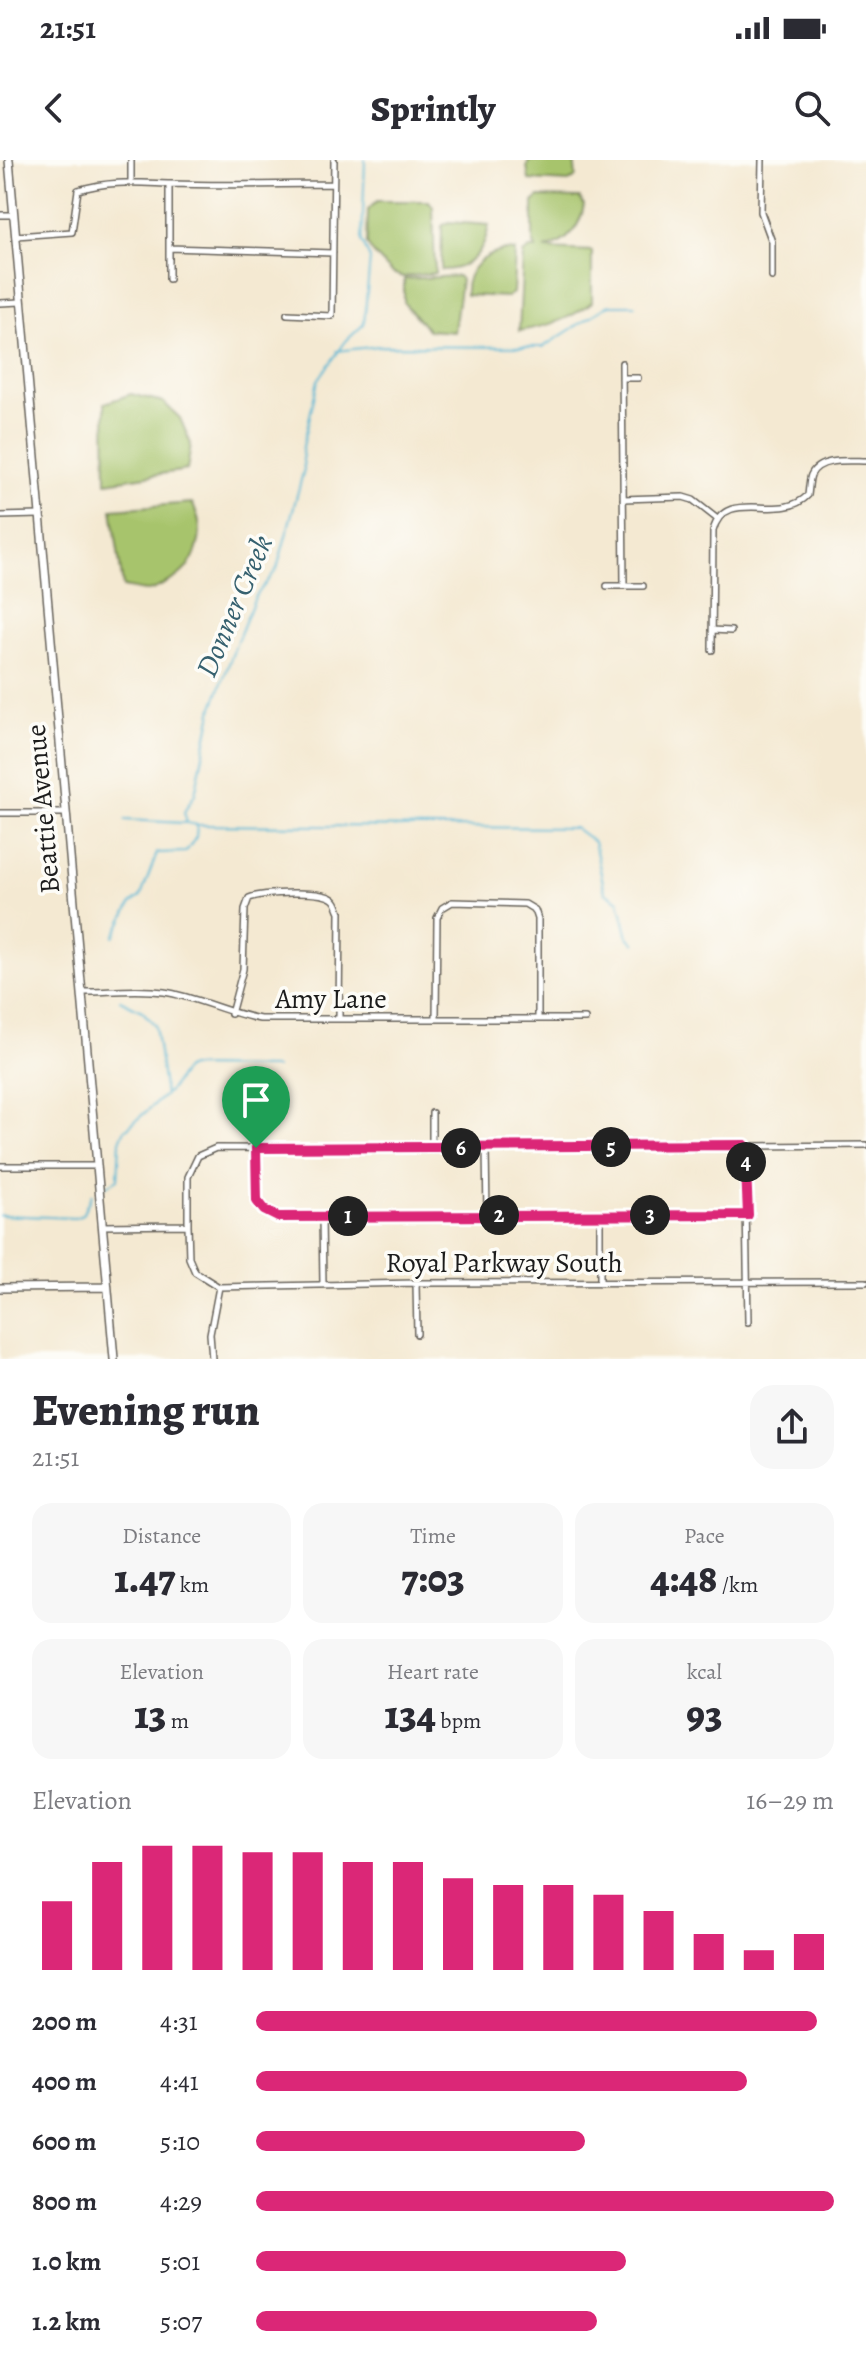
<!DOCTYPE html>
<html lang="en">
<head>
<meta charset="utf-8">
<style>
	:root { --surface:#fff; --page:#f7f7f7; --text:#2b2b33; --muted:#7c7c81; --accent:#db2777 }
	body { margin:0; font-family:Alegreya,serif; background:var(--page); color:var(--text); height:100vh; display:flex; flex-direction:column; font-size:30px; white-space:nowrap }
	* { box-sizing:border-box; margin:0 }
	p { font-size:26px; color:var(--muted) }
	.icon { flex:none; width:44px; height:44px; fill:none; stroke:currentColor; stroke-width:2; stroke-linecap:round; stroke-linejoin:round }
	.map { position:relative; height:1199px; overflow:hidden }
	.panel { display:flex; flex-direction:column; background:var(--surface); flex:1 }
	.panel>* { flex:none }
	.pin { position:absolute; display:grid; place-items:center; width:68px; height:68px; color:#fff; margin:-82px -34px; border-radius:50% 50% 50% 0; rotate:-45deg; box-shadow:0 0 8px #0007 }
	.pin .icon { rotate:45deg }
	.km { position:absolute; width:40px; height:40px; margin:-20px; border-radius:50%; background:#222; color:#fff; font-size:22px; line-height:40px; text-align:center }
	.round { display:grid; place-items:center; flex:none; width:84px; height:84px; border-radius:24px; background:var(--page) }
	.headline { display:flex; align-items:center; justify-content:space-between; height:136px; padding:0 32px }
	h1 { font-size:44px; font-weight:800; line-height:60px }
	.stats { display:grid; grid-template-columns:repeat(3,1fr); gap:12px; height:136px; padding:8px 32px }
	.stats div { display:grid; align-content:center; border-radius:20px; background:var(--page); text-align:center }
	.stats b { font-size:40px; font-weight:800 }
	.stats small { font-size:22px; font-weight:400 }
	.stats p { font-size:22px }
	.chart { height:224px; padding:16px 32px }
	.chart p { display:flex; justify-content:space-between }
	.chart svg { width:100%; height:144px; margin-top:8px; stroke:var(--accent); stroke-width:6 }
	ul { padding:0 32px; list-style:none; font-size:26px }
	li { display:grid; grid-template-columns:128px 96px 1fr; align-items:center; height:60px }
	li i { height:20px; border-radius:10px; background:var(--accent) }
	.status { display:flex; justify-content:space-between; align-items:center; height:56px; padding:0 40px; background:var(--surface); direction:ltr }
	.status svg { height:22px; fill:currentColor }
	header { display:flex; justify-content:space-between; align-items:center; height:104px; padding:0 32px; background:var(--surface); font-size:36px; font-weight:800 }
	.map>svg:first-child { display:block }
	.green { fill:#a7c46c; stroke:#627044; stroke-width:2 }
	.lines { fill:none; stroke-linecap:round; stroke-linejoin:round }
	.stream { stroke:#56b6d4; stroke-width:2 }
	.street-casing { stroke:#68645c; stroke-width:8 }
	.secondary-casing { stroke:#68645c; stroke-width:10 }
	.street { stroke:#fff; stroke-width:5 }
	.secondary { stroke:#fff; stroke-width:7 }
	.route-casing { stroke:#fff; stroke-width:16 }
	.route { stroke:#db2777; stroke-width:10 }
	.labels { text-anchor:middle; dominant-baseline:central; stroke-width:7; stroke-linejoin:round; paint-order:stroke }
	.street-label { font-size:28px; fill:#1c1c1c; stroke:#fdfcf7 }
	.water-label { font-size:30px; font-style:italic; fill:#36616f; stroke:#fdfcf7 }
</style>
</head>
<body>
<div class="status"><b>21:51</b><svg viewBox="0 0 49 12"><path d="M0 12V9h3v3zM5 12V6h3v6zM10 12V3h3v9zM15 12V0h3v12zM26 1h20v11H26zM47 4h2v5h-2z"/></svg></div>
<header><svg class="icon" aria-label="back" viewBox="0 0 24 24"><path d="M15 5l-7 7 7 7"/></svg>Sprintly<svg class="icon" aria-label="search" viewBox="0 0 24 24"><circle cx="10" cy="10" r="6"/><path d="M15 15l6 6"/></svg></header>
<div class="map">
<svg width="866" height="1199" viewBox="0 0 866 1199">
	<rect width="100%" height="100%" fill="#fdfcf7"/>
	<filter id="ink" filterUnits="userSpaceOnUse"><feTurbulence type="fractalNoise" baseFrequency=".0125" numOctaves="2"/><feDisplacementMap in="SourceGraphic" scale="16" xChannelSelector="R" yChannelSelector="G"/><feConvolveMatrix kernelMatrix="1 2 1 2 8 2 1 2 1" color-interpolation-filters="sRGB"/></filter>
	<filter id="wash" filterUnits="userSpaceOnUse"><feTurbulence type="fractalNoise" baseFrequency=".006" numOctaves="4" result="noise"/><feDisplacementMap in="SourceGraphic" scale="32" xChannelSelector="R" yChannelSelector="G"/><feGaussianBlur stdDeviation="1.8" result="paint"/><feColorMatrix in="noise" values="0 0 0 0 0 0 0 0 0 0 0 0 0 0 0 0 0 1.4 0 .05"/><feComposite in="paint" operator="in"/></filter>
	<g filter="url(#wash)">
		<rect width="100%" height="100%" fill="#f4e9d2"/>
		<path class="green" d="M529,0H574L576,17L569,22L529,20L527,6Z
			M539,37L580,38L584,45C580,68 568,83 545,89L592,91V142C570,160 547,166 519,171L523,94L530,89H536L533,81V42Z
			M377,41H429L433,47L435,113L402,117L392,113L374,94L367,84L368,50Z
			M448,62L489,65C484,93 470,110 441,110L442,66Z
			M506,90L515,91L513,133L507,137L466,135C464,109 483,95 506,90Z
			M458,116L461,120L454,172L428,170L404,143V119Z
			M131,234L163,242L180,258L191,284L187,310L106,322L105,243Z
			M192,343C209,373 197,409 166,423C161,426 154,430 148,431C140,431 131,428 123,427L112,349Z"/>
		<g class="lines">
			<path class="stream" d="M337,191L378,186L543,187L609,145H635
				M125,660L185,663
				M199,665L575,668L594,682L605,732L619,741L628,777L635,784
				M114,777L131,744L141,736L157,693L186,692L196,677L197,665L187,663L184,652L195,634L213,547L238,479L255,437L277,409L304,309L302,291L318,220L346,181L364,164L370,99L362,81L365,0
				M167,933C176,926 178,912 189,907L276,908
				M106,1026L118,1019L120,981L124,971L165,935L155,865L142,851L120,840
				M0,1055L75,1058L82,1055L92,1034"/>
		</g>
	</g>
	<g filter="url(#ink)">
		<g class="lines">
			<defs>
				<path id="street" d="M131,0V21
					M762,0L761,52L772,82V117
					M0,55H13
					M16,76L72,72L78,30C112,20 137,23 171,24C225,26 279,24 333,24
					M169,88L333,93
					M169,119V24
					M0,143L21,142
					M287,154L332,156L334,0
					M622,203L624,426
					M622,218H638
					M623,339L683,337L693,340L716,358
					M0,356L40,355
					M607,426H643
					M712,470L731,471
					M712,490L713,371C725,325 780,365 808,335C809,329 809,320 811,315C819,297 850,301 866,301
					M0,653H66
					M82,832C108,832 138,828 164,832C197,837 227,853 260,859H585
					M231,854L243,809L245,749L249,738C263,733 323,729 334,740C337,743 338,748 340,752L339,858
					M436,858L437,758L442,748L452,742L525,744L535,750L538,759V859
					M745,985L748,1162
					M866,985L432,989L216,988L198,996L188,1017V1065L189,1098L195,1112L219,1127L416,1123L866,1122
					M256,988L257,1041L264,1050L278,1057L748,1055
					M486,988L487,1055
					M432,989V953
					M0,1006H96
					M322,1056L323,1125
					M102,1066L188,1065
					M416,1123L417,1174
					M600,1123V1055
					M212,1199L210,1174L219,1127"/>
				<path id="secondary" d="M9,0L114,1199
					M0,1128L107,1127"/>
			</defs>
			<use href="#street" class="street-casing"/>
			<use href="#secondary" class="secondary-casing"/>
			<use href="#street" class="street"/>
			<use href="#secondary" class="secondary"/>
		</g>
	</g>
	<g class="lines" filter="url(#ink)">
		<defs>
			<path id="route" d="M745,985L748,1055L278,1057L264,1050L257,1041L256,988Z"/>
		</defs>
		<use href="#route" class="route-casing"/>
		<use href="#route" class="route"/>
	</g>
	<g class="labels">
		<g class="street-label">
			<text transform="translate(43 649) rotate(-95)">Beattie Avenue</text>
			<text x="331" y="839">Amy Lane</text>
			<text x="504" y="1103">Royal Parkway South</text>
		</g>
		<g class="water-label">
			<text transform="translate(234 446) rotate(-67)">Donner Creek</text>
		</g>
	</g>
</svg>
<div class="pin" style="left:256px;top:988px;background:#1e9e55"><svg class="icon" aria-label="arrive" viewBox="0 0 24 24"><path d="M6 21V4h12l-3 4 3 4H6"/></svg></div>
<b class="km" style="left:348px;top:1056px">1</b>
<b class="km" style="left:499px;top:1055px">2</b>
<b class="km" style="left:650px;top:1055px">3</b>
<b class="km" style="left:746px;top:1002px">4</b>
<b class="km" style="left:611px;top:987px">5</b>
<b class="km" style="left:461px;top:988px">6</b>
</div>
<section class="panel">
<div class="headline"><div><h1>Evening run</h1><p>21:51</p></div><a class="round"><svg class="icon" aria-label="share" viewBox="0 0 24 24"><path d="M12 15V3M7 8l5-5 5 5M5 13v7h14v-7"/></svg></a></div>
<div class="stats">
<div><p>Distance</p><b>1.47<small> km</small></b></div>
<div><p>Time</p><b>7:03</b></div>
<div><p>Pace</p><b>4:48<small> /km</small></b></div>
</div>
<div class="stats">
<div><p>Elevation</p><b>13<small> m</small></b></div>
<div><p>Heart rate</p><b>134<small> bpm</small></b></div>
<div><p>kcal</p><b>93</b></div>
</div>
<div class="chart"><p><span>Elevation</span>16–29 m</p>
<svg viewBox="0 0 160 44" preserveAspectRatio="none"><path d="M5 44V23M15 44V11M25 44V6M35 44V6M45 44V8M55 44V8M65 44V11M75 44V11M85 44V16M95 44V18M105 44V18M115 44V21M125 44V26M135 44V33M145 44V38M155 44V33"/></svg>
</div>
<ul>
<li><b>200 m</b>4:31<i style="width:97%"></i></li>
<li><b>400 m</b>4:41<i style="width:85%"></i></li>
<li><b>600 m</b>5:10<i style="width:57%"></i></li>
<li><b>800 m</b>4:29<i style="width:100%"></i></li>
<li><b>1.0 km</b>5:01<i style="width:64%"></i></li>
<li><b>1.2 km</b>5:07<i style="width:59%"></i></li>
</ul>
</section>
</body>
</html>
